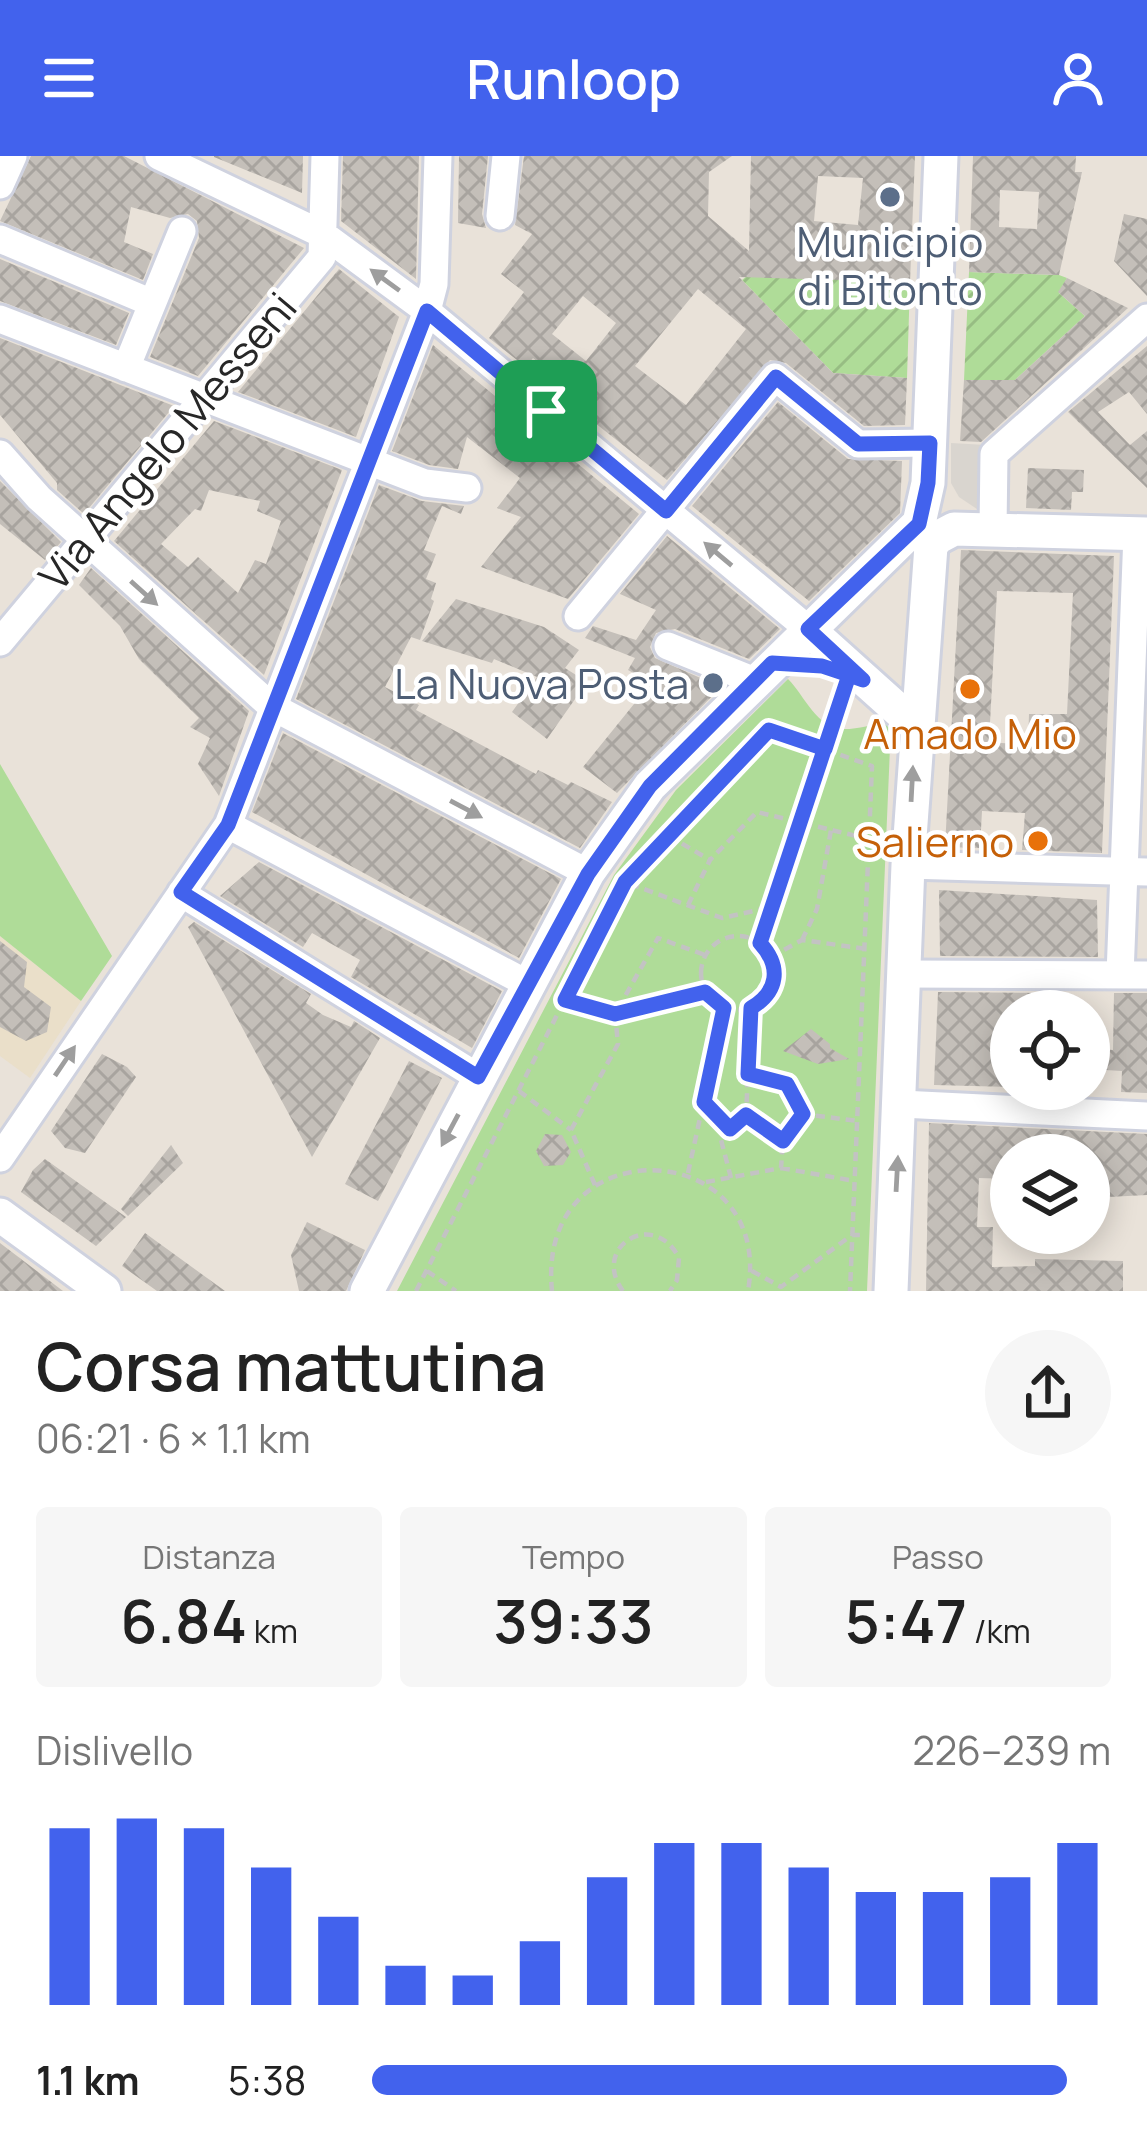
<!DOCTYPE html>
<html lang="it">
<head>
<meta charset="utf-8">
<style>
	:root { --surface:#fff; --page:#f6f6f6; --text:#222; --muted:#767676; --accent:#4262ed }
	body { margin:0; font-family:Manrope,sans-serif; background:var(--page); color:var(--text); height:100vh; display:flex; flex-direction:column; font-size:45px; white-space:nowrap }
	* { box-sizing:border-box; margin:0 }
	p { font-size:39px; color:var(--muted) }
	.icon { flex:none; width:66px; height:66px; fill:none; stroke:currentColor; stroke-width:2; stroke-linecap:round; stroke-linejoin:round }
	.map { position:relative; height:1135px; overflow:hidden }
	.sheet { display:flex; flex-direction:column; background:var(--surface); flex:1 }
	.sheet>* { flex:none }
	.fabs { position:absolute; left:990px; top:834px; display:grid; gap:24px }
	.fabs a { display:grid; place-items:center; width:120px; height:120px; border-radius:50%; background:var(--surface); box-shadow:0 6px 30px #0003; font-size:60px }
	.pin { position:absolute; display:grid; place-items:center; width:102px; height:102px; color:#fff; margin:-51px; border-radius:24px; box-shadow:0 6px 18px #0006 }
	.round { display:grid; place-items:center; flex:none; width:126px; height:126px; border-radius:63px; background:var(--page) }
	.summary { display:flex; align-items:center; justify-content:space-between; height:204px; padding:0 36px }
	h1 { font-size:66px; font-weight:600; line-height:90px }
	.figures { display:grid; grid-template-columns:repeat(3,1fr); gap:18px; height:204px; padding:12px 36px }
	.figures div { display:grid; align-content:center; border-radius:12px; background:var(--page); text-align:center }
	.figures b { font-size:60px; font-weight:600 }
	.figures small { font-size:33px; font-weight:400 }
	.figures p { font-size:33px }
	.chart { height:336px; padding:24px 36px }
	.chart p { display:flex; justify-content:space-between }
	.chart svg { width:100%; height:216px; margin-top:12px; stroke:var(--accent); stroke-width:6 }
	ul { padding:0 36px; list-style:none; font-size:39px }
	li { display:grid; grid-template-columns:192px 144px 1fr; align-items:center; height:90px }
	li i { height:30px; border-radius:15px; background:var(--accent) }
	header { display:flex; justify-content:space-between; align-items:center; height:156px; padding:0 36px; background:var(--accent); color:#fff; font-size:54px; font-weight:600 }
	.map>svg:first-child { display:block }
	.education { fill:#eadfc9 }
	.grass { fill:#afdc98 }
	.garden { fill:url(#garden-furrows) }
	.plaza { fill:#d9d5cf }
	.building { fill:url(#building-cross-hatch); fill-rule:evenodd }
	.lines { fill:none; stroke-linecap:round; stroke-linejoin:round }
	.minor-casing { stroke:#cfd2df; stroke-width:33 }
	.tertiary-casing { stroke:#cfd2df; stroke-width:39 }
	.path { stroke:#c3c3c3; stroke-width:4.5; stroke-dasharray:9 6; stroke-linecap:butt }
	.minor { stroke:#fff; stroke-width:27 }
	.tertiary { stroke:#fff; stroke-width:33 }
	.oneway { fill:#9e9e9e }
	.route-casing { stroke:#fff; stroke-width:24 }
	.route { stroke:#4262ed; stroke-width:15 }
	.service-dot { fill:#5c6f8a; stroke:#fff; stroke-width:4.5 }
	.food-dot { fill:#e8710a; stroke:#fff; stroke-width:4.5 }
	.labels { text-anchor:middle; dominant-baseline:central; stroke-width:9; stroke-linejoin:round; paint-order:stroke }
	.service-label { font-size:42px; fill:#4e5e75; stroke:#fff }
	.street-label { font-size:42px; fill:#272727; stroke:#fff }
	.food-label { font-size:42px; fill:#c56008; stroke:#fff }
</style>
</head>
<body>
<header><svg class="icon" aria-label="menu" viewBox="0 0 24 24"><path d="M4 6h16M4 12h16M4 18h16"/></svg>Runloop<svg class="icon" aria-label="person" viewBox="0 0 24 24"><circle cx="12" cy="8" r="4"/><path d="M4 21q1-7 8-7t8 7"/></svg></header>
<div class="map">
<svg width="1147" height="1135" viewBox="0 0 1147 1135">
	<defs>
		<pattern id="garden-furrows" width="10" height="10" patternUnits="userSpaceOnUse" patternTransform="scale(3)"><rect width="10" height="10" fill="#afdc98"/><path d="M-1 1l2-2M0 10L10 0M9 11l2-2" fill="none" stroke="#97bd83"/></pattern>
		<pattern id="building-cross-hatch" width="8" height="8" patternUnits="userSpaceOnUse" patternTransform="scale(3)"><rect width="8" height="8" fill="#c4bfb9"/><path d="M0 0l8 8M0 8l8-8" fill="none" stroke="#a8a49f"/></pattern>
	</defs>
	<rect width="100%" height="100%" fill="#e9e2d9"/>
	<path class="education" d="M0,780L81,845L30,922L0,900Z"/>
	<path class="grass" d="M788,523C805,540 816,572 844,573C861,573 874,567 891,568L867,1135H397L614,719L676,634Z
		M0,608L112,800L81,845L0,780Z"/>
	<path class="garden" d="M969,116L1059,119L1067,122L1059,137L1085,160L1015,224H964Z
		M748,119L910,126L907,222L833,217L742,124Z"/>
	<path class="plaza" d="M951,287L986,289L1010,298L1008,358L983,357L959,341L951,327Z"/>
	<path class="building" d="M31,0H124L304,92L198,220L150,201L199,82L197,65L188,58L170,62L131,51L124,86L153,98L143,124L0,65Z
		M303,0L302,37L214,1V0Z
		M343,0H419L416,123L341,65Z
		M459,0H488L482,58L486,72L458,67Z
		M524,0H732L709,16L708,60L749,95L751,0H915L910,126L739,121L833,217L907,222L905,269L864,270L786,207L770,204L667,324L590,263L597,253L533,202L526,211L489,182L524,136L501,118L532,78L515,69ZM818,20L863,22L858,69L814,65ZM698,133L746,173L686,249L635,210ZM583,140L616,167L586,205L552,178Z
		M973,0H1076L1075,16H1082L1059,119L969,116ZM1000,34L1039,36L1037,73L999,71Z
		M1124,58L1147,63V140L1114,105Z
		M0,103L129,157L116,189L0,145Z
		M339,113L399,161L356,281L238,236Z
		M1067,122L1128,152L981,286L960,285L964,224H1015L1085,160L1058,136Z
		M0,182L174,250L84,358L57,334V327L0,259Z
		M433,189L639,358L568,443L481,411L521,361L497,352L520,322L467,281L458,313L429,309L392,295Z
		M1147,190V258L1129,236L1098,256L1130,289L1147,275V332L1068,256Z
		M778,246L848,303L902,305L900,357L809,445L692,350Z
		M214,265L342,314L264,519L114,385ZM209,334L260,345L257,355L281,365L266,408L255,404L238,437L198,401L188,411L161,388L195,353L201,355Z
		M1028,312L1084,314L1083,336H1072L1071,354L1026,352Z
		M0,325L61,386L45,404L0,368Z
		M379,329L422,345L464,350L461,358L442,350L424,394L436,398L426,423L436,427L431,443L434,445L420,484L411,481L385,531L419,549L416,554L536,618L538,614L568,629L571,626L612,646L580,692L296,543Z
		M667,380L780,473L749,503L675,473L656,477L650,491L655,502L721,531L617,637L583,611L651,527L628,514L635,502L585,482L593,470L636,484L656,454L620,438Z
		M961,394L1114,400L1102,697L1022,694L1025,657L982,655L980,692L945,691ZM997,435L1073,437L1067,558H1029L1028,589L989,586Z
		M91,412L249,555L219,640L198,608L210,582L190,571L199,562L139,503L120,470L79,429Z
		M456,443L544,471L579,494L565,512L587,526L547,583L512,556L537,521L494,503L492,507L422,485Z
		M283,577L561,723L519,802L252,656Z
		M259,706L502,835L472,892L351,821L360,804L312,777L303,791L220,740Z
		M939,734L1097,744L1098,801L940,800Z
		M194,766L311,838L306,847L323,859L351,871L354,865L380,882L312,1001L188,771Z
		M0,785L27,806L24,831L51,851L47,876L26,885L0,871Z
		M938,836L1043,837L1041,855H1011V931L934,929Z
		M1114,837H1147V937L1121,936L1122,915L1089,913V892L1113,894Z
		M811,873L830,888V892L849,903L818,908L783,895Z
		M102,898L127,911L136,921L85,997L65,992L51,975Z
		M409,905L442,922L378,1045L345,1028Z
		M929,967L1147,978V1039L1089,1042V999H1011V1023L979,1022L977,1071H993L992,1111L1035,1110V1103L1123,1105V1135H926Z
		M545,978L562,979L571,996L563,1009L544,1010L536,995Z
		M171,989L183,1007L128,1060L121,1053Z
		M45,1003L126,1061L96,1090L21,1036L33,1014Z
		M307,1066L365,1094L346,1135H299L291,1099Z
		M145,1077L225,1135H157L122,1110Z
		M0,1087L63,1135H0Z"/>
	<g class="lines">
		<defs>
			<path id="minor" d="M159,0L324,79L427,155L808,473
				M0,29L13,0
				M500,60L506,0
				M0,83L152,147
				M0,163L425,327L467,332
				M126,212L182,75
				M0,298L39,342L271,550L588,717
				M993,373L994,298L1147,162
				M578,460L775,221L858,288L930,287
				M0,486L322,101L325,0
				M668,490L755,525
				M228,669L528,828
				M908,709L1147,716
				M181,737L478,921
				M906,818L1147,819
				M1120,819L1137,378
				M901,948L1147,960
				M0,1002L228,669L427,155L434,128L438,0"/>
			<path id="tertiary" d="M808,473L916,570
				M0,1059L104,1135
				M367,1135L588,717L650,630L919,367L928,327L941,0
				M891,1135L908,709L931,390L937,382L954,373L1147,378"/>
		</defs>
		<use href="#minor" class="minor-casing"/>
		<use href="#tertiary" class="tertiary-casing"/>
		<path class="path" d="M669,680L710,704
			M625,726L769,574L872,610L850,1135
			M688,749L710,704L757,656L869,683
			M701 817a37 37 0 1 1 74 0a37 37 0 1 1-74 0Z
			M802,784L817,753L831,674
			M761,786L772,751
			M771,801L802,784L867,793
			M554,839L615,858L705,836
			M750,919L787,928L803,958
			M519,935L571,974
			M704,947L730,973
			M748,961L783,985
			M781,1012L855,1025
			M688,1017L724,852
			M731,1022L720,980L746,960L751,852
			M706,1026L781,1012L783,985L803,958L858,965
			M595,1029L571,974L618,888L615,858L658,782L705,799
			M427,1115L456,1135
			M752,1115L781,1131L852,1079H863
			M416,1135L625,726L722,762L772,751L842,541
			M552,1135C535,969 775,979 748,1135
			M623,1135C590,1091 654,1052 679,1102L677,1124L670,1135"/>
		<use href="#minor" class="minor"/>
		<use href="#tertiary" class="tertiary"/>
	</g>
	<defs><path id="oneway-solid" d="M-6-.8H1V-3.2L6.5 0L1 3.2V.8H-6Z" transform="scale(3)"/></defs>
	<g class="oneway">
		<use href="#oneway-solid" transform="translate(385 124) rotate(-144)"/>
		<use href="#oneway-solid" transform="translate(718 398) rotate(-140)"/>
		<use href="#oneway-solid" transform="translate(144 437) rotate(42)"/>
		<use href="#oneway-solid" transform="translate(912 628) rotate(-87)"/>
		<use href="#oneway-solid" transform="translate(466 653) rotate(28)"/>
		<use href="#oneway-solid" transform="translate(65 905) rotate(-56)"/>
		<use href="#oneway-solid" transform="translate(450 974) rotate(118)"/>
		<use href="#oneway-solid" transform="translate(897 1018) rotate(-87)"/>
	</g>
	<g class="lines">
		<defs>
			<path id="route" d="M546,255L427,155L228,669L181,736L478,921L588,718L650,630L772,507L822,510L849,519L760,787C782,811 778,836 751,852L748,918L787,928L803,958L783,985L746,959L730,973L704,946L724,852L705,836L615,858L565,844L625,726L769,574L825,593L849,519L863,524L808,473L919,368L928,327L930,287L858,288L776,221L666,355L546,255"/>
		</defs>
		<use href="#route" class="route-casing"/>
		<use href="#route" class="route"/>
	</g>
	<g class="service-dot">
		<circle cx="890" cy="41" r="12"/>
		<circle cx="713" cy="527" r="12"/>
	</g>
	<g class="food-dot">
		<circle cx="970" cy="533" r="12"/>
		<circle cx="1038" cy="685" r="12"/>
	</g>
	<g class="labels">
		<g class="service-label">
			<text x="890" y="85">Municipio<tspan x="890" dy="48">di Bitonto</tspan></text>
			<text x="689" y="527" text-anchor="end">La Nuova Posta</text>
		</g>
		<g class="street-label">
			<text transform="translate(167 285) rotate(-50)">Via Angelo Messeni</text>
		</g>
		<g class="food-label">
			<text x="970" y="577">Amado Mio</text>
			<text x="1014" y="685" text-anchor="end">Salierno</text>
		</g>
	</g>
</svg>
<div class="fabs">
<a><svg class="icon" aria-label="locate" viewBox="0 0 24 24"><circle cx="12" cy="12" r="6"/><path d="M12 2v4M12 18v4M2 12h4M18 12h4"/></svg></a>
<a><svg class="icon" aria-label="layers" viewBox="0 0 24 24"><path d="M12 4l9 5-9 5-9-5zM3 14l9 5 9-5"/></svg></a>
</div>
<div class="pin" style="left:546px;top:255px;background:#1e9e55"><svg class="icon" aria-label="arrive" viewBox="0 0 24 24"><path d="M6 21V4h12l-3 4 3 4H6"/></svg></div>
</div>
<section class="sheet">
<div class="summary"><div><h1>Corsa mattutina</h1><p>06:21 · 6 × 1.1 km</p></div><a class="round"><svg class="icon" aria-label="share" viewBox="0 0 24 24"><path d="M12 15V3M7 8l5-5 5 5M5 13v7h14v-7"/></svg></a></div>
<div class="figures">
<div><p>Distanza</p><b>6.84<small> km</small></b></div>
<div><p>Tempo</p><b>39:33</b></div>
<div><p>Passo</p><b>5:47<small> /km</small></b></div>
</div>
<div class="chart"><p><span>Dislivello</span>226–239 m</p>
<svg viewBox="0 0 160 44" preserveAspectRatio="none"><path d="M5 44V8M15 44V6M25 44V8M35 44V16M45 44V26M55 44V36M65 44V38M75 44V31M85 44V18M95 44V11M105 44V11M115 44V16M125 44V21M135 44V21M145 44V18M155 44V11"/></svg>
</div>
<ul>
<li><b>1.1 km</b>5:38<i style="width:94%"></i></li>
</ul>
</section>
</body>
</html>
